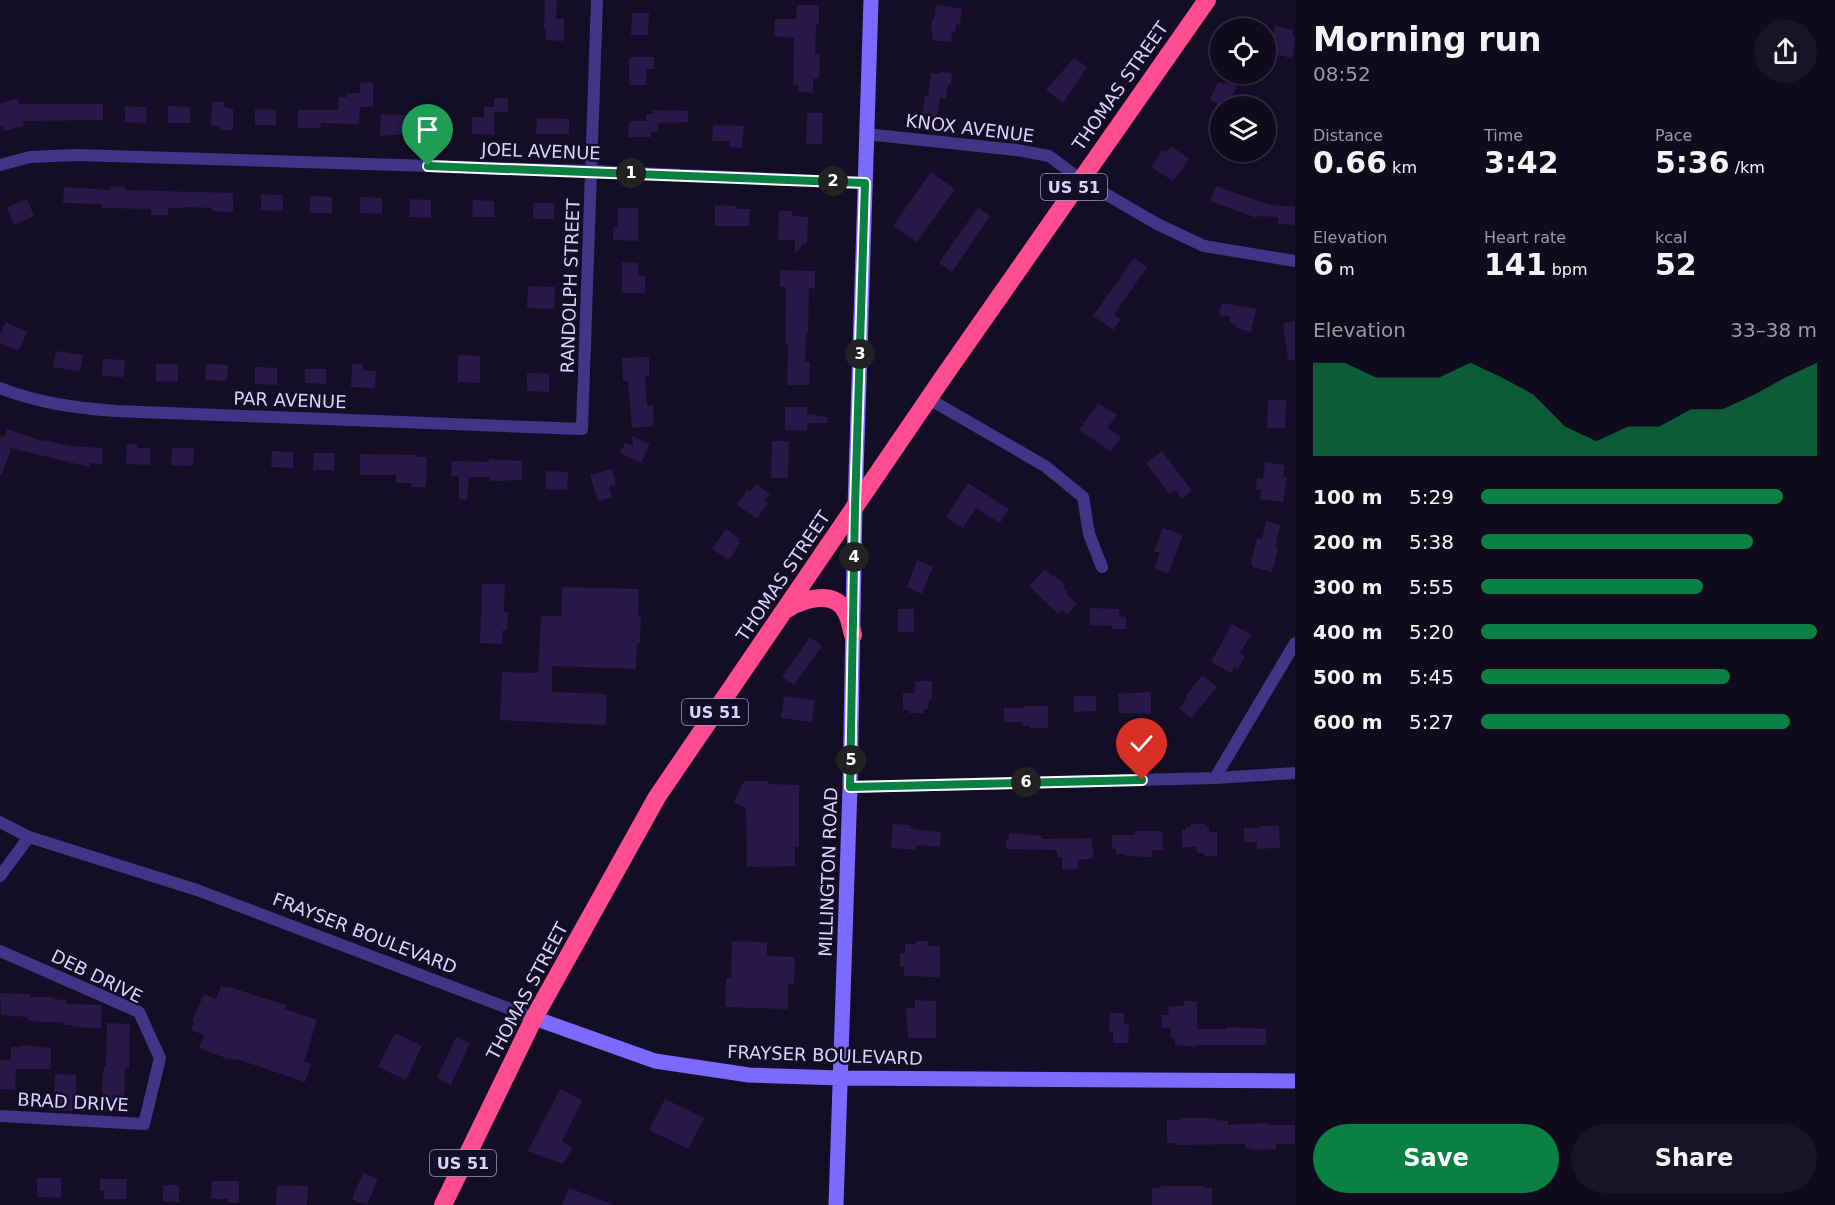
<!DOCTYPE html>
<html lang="en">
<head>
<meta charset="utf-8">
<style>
	:root { --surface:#0f0a1c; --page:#181325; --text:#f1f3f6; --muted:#9b9aa3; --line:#2f2b3b; --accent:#0b8043 }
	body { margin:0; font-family:"DejaVu Sans",sans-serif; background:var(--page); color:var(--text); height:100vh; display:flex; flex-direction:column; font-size:22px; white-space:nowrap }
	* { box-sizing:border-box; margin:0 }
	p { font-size:20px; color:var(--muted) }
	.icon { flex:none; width:33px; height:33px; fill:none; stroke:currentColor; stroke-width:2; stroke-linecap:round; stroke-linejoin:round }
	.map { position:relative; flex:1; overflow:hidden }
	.drawer { display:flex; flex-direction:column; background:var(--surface); width:540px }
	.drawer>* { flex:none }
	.tools { position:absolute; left:1210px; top:18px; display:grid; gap:12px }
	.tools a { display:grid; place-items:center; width:66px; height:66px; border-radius:50%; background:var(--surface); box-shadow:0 3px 9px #0003,0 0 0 2px var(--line); font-size:30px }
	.pin { position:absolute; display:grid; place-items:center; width:51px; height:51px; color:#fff; margin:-62px -26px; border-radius:50% 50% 50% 0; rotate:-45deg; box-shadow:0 0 6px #0007 }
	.pin .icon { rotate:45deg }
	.km { position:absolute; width:30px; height:30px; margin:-15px; border-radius:50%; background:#222; color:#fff; font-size:16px; line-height:30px; text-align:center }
	.round { display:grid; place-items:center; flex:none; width:63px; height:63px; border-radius:32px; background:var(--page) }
	.headline { display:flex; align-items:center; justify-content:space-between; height:102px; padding:0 18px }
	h1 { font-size:33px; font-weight:600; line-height:45px }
	.stats { display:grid; grid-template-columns:repeat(3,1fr); gap:9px; height:102px; padding:6px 18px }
	.stats div { display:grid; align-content:center }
	.stats b { font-size:30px; font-weight:600 }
	.stats small { font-size:16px; font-weight:400 }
	.stats p { font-size:16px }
	.chart { height:168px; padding:12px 18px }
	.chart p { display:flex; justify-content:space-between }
	.chart svg { width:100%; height:108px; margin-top:6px; fill:var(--accent); opacity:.7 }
	.action { display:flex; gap:12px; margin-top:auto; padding:12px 18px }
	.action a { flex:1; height:69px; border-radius:36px; background:var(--accent); color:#fff; font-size:24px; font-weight:600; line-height:69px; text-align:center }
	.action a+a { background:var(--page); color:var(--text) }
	ul { padding:0 18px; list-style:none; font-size:20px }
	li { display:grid; grid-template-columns:96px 72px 1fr; align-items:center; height:45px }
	li i { height:15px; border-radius:8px; background:var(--accent) }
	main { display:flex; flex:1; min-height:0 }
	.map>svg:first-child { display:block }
	.building { fill:#271848 }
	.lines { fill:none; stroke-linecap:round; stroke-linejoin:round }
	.street { stroke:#413588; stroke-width:12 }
	.secondary { stroke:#7c69ff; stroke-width:15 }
	.highway { stroke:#ff4d8f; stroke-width:18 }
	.route-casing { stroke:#fff; stroke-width:12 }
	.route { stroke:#0b8043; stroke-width:8 }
	.labels { text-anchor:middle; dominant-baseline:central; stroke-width:5; stroke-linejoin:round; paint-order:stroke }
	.shield { fill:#140d26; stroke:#a097be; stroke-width:1.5 }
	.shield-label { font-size:16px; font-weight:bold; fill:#dcd2ff }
	.street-label { font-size:18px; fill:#dcd2ff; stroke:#140d26 }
</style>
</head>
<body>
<main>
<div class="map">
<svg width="1295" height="1205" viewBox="0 0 1295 1205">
	<rect width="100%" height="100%" fill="#140d26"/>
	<path class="building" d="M545,0H557L556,19H564V41L546,40V29H544Z
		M797,5H819V24H817L816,28L815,54H820L819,77V79H813V93L798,92V85H793L794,38L774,36L775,19H796Z
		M936,5L962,9L960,24L956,23L955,32L952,31L951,42L932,40L933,31H931L932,19H934Z
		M632,13H649L648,35H631Z
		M1275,26L1293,30L1292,35L1295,36V42L1292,58L1269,53Z
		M629,57H654V69H647L646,85H629Z
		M1074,58L1087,67L1063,103L1046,90Z
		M940,72L952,73L951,85H948L946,99L940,98L937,118L922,117L925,95L928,96L931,73L940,74Z
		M1229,74L1239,76L1235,90L1228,106H1216L1217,103L1210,100L1218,82L1224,84Z
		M360,82L373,83V107H360L359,124L321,123L320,128H298V110H338L339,97H347V93H360Z
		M494,98H508V112H494V135L472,134V117H484V107H494Z
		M18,99L19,104H103V120L23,121L24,126L4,131L3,126H0V103Z
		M212,102H224V107L233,109V130H220V126H211Z
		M125,106L147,107L146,123L125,122Z
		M168,106L190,107V123H168Z
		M255,109L276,110V125H255Z
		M653,110L688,111V122L658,123V132H651V137H628L629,121H646V114H653Z
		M807,113H823L822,144H806Z
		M381,114L407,115V134L380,136Z
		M428,114L450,115L449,131H428Z
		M537,118L569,119V134H536Z
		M713,125L744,126L742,148L730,147V141H712Z
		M1171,146L1189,159L1173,181L1151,167L1163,150L1166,152Z
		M931,172L955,189L917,242L893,226Z
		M111,186L125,187V190L233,193V212L211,211L212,208L183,207V208H168V215H151V209L102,208V204L63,203L64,187L111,190Z
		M1216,186L1270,205L1295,207V225L1278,224V217L1258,216L1257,218L1210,201Z
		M261,194L283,195V211L261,210Z
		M310,196L332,197V213H310Z
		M360,197L382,198V214L360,213Z
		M27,199L34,216L14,225L7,207Z
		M410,199L431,200V218L409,217Z
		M473,200L494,201V217H472Z
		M533,203H554V219H533Z
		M715,205L737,206V209H750L749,226H715Z
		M978,207L990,216L952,272L939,263Z
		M618,208H638V241L613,240V227H618Z
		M779,211H793L792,216L808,217L807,244H803L795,254V240H778Z
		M1134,258L1147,267L1114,315L1121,319L1113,330L1093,316Z
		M622,262L638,263V276H645V293H622Z
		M780,270L815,271V288H809L808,333H806L805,361L810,362L809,385H787L788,345H785L786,287H780Z
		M528,286L555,287L554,309L527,308Z
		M1222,303L1256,309L1251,332L1236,328V325L1229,322L1230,317L1219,315Z
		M1295,321V360H1288L1283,323Z
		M6,322L27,332L18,351L0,343V334Z
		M56,351L83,355L80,371L53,367Z
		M458,355L480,356V383L458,382Z
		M649,357V376H645L647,406L653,405L654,426L632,428L628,381H623L622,358Z
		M103,359L125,360L124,377L102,376Z
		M156,364H178V382L156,381Z
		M206,364L228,365L227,381L205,380Z
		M352,364H363V370L376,371L375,388L351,387Z
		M255,367L277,368V385L255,384Z
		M305,369H326V384L305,383Z
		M527,373L549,374V392L527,391Z
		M1268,400H1286L1285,428H1267Z
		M1098,403L1117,415L1107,428L1121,437L1111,452L1079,430Z
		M785,407H807V414L828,417L827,423H807V431L785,430Z
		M7,429L44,442V440L69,446L103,448L102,464L90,463L89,467L11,448L2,475H0V436L4,437Z
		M632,436L650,444L641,463L620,453L625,443L633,446Z
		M772,441H789L788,478H771Z
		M127,444H137V448H150V465L126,464Z
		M172,448H194L193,466L171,465Z
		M272,451L293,452V468L271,467Z
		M1162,451L1192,491L1182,499L1175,490L1169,494L1146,463Z
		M314,453H335L334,470H313Z
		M360,454L418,455V457H427L426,487H411V483H396V475H360Z
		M489,459L522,461V480L490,481V477H469L467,500L459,499V477L451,476L452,461L489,462Z
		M1265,462L1285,465L1283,477H1287L1283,502L1260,499L1261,490L1256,489L1257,478L1263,479Z
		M612,469L616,485L609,487L612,497L598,501L590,475Z
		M546,471L568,472L567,490L546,489Z
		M968,483L1009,509L1000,523L976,508L963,528L946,517Z
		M756,484L770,494L765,501L768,503L757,519L737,505L747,490L750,492Z
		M1266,521L1281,525L1276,541V548L1278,549L1272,572L1253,567L1251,563L1257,538L1262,539Z
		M1163,528L1183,535L1168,574L1154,568L1160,553L1154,551Z
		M726,529L740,539L738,542L740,543L729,560L712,549Z
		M917,560L933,567L922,594L907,587Z
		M1045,569L1052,576L1054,575L1065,585L1063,587L1068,593L1067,594L1077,604L1067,615L1062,610L1058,614L1029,586Z
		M482,584H505L504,612H508L507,630H503L502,644L480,643Z
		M562,587L639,589L638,615L641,616L640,643H637L636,669L552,666V692L607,694L606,725L500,720L502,672L538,673L541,616H561Z
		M1090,608L1119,609V616L1126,617V629H1112V626L1090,625Z
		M898,609H914V632H898Z
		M1232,624L1251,635L1240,653L1245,656L1238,669L1234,667L1231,673L1211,662Z
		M810,637L822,646L794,685L782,677Z
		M1202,675L1217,687L1191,718L1179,708L1187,698L1185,697Z
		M915,681H932V700L929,699L928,709H924V713H909V710H903V693H915Z
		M1151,692V714L1119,713L1118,694Z
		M784,696L815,700L812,722L781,718Z
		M1074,696H1096V711L1074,712Z
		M1023,706H1048V728H1030V726H1023V722H1004V708H1023Z
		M744,781H768V784L799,785V847H795V866L747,867L746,808L734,802Z
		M893,824L910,825V828L918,830L941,832L940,847L917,845L916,850L891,848Z
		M1191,824H1205V827H1209V832H1217V856H1204V853H1197L1196,847H1182V830H1186V827H1191Z
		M1261,826H1279L1280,848L1257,849V842H1244V828H1261Z
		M1135,831H1162L1163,850H1152V857L1125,856V854H1116V849H1112V835H1135Z
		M1014,833L1042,836V839L1091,838L1094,858L1078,860V869L1062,870V857H1058L1056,850L1006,849V839H1009V834Z
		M732,941L767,942V956L795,957L794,984H788V1009L725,1007L726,978H731Z
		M916,941H928V946H940V977L904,976V967H900V953H905V944H916Z
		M221,986L229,988V987L286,1005L285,1009L317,1020L304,1062L311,1064L305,1082L237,1059L236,1060L229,1058L228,1059L199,1048L204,1035L191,1030L194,1022H192L204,994L216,999Z
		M0,993L30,994V997H53V999L66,1000V1004L102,1005L101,1028L73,1027V1025H63V1022H37L28,1020V1017L1,1015Z
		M915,1000L936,1001V1038H908L906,1008H915Z
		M1184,1001H1197V1029H1226V1027L1266,1029V1045H1197V1047L1175,1045V1039L1171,1037V1028H1162V1015H1168L1169,1006H1184Z
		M1110,1013H1124V1024H1129L1128,1043H1113V1032H1109Z
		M107,1023L130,1024L129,1069L125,1068L124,1111H103L102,1080L104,1066H106Z
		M395,1033L422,1046L406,1080L378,1067Z
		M456,1037L470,1043L451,1085L437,1078Z
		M21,1045L51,1048V1069H16L15,1090L0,1089V1060H11V1047H21Z
		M55,1074L76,1075V1111H54Z
		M560,1089L582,1100L562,1142L573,1147L563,1164L528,1151Z
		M665,1099L704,1118L688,1149L649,1130Z
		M1180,1118H1215V1120L1228,1121V1125L1268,1123V1125H1295V1144H1276V1149L1254,1150V1149L1245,1148V1144L1176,1145V1143H1167V1120H1180Z
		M363,1173L378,1179L367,1205L352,1199Z
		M37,1178H61V1198L37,1197Z
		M100,1179H127L126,1199H104V1191H100Z
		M212,1181H239V1203H227L228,1199H211Z
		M163,1185H179V1202L163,1201Z
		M277,1185L308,1186L307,1205H276Z
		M1161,1186H1203V1188H1212V1205H1152V1188H1161Z
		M569,1188L612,1204V1205H562Z"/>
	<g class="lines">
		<path class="street" d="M866,134L1016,150L1049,156L1080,179L1157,224L1204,246L1295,261
			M0,165L30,157L76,155L592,171L865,183
			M0,388C38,403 76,408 116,411L582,429L597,0
			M929,399L1045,466L1083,497L1089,534L1102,567
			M1215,778L1295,643
			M850,787L1215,778L1295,773
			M0,822L29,837L197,890L534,1018
			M0,876L29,837
			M0,951L139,1012L160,1058L144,1124L0,1116"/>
		<path class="secondary" d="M534,1018L655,1061L749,1075L840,1078L1295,1081
			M836,1205L850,787L855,507L871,0"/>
		<path class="highway" d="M787,609C803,599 835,589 846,612C850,619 851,628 853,635
			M443,1205L534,1018L657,797L944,376L1207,0"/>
	</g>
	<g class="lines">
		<defs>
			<path id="route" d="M428,166L865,183L855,507L850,787L1142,780"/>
		</defs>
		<use href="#route" class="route-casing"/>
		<use href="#route" class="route"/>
	</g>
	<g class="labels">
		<g class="shield">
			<rect x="1041" y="174" width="66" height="26" rx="4.5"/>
			<rect x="682" y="699" width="66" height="26" rx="4.5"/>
			<rect x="430" y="1150" width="66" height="26" rx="4.5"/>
		</g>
		<g class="shield-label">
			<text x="1074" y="187">US 51</text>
			<text x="715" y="712">US 51</text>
			<text x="463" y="1163">US 51</text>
		</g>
		<g class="street-label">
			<text transform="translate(1120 86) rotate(-55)">THOMAS STREET</text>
			<text transform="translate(970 128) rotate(7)">KNOX AVENUE</text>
			<text transform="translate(541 151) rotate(2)">JOEL AVENUE</text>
			<text transform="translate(570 286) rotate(-88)">RANDOLPH STREET</text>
			<text transform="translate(290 400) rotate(2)">PAR AVENUE</text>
			<text transform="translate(783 576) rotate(-56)">THOMAS STREET</text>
			<text transform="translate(828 872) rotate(-88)">MILLINGTON ROAD</text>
			<text transform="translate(365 933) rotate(21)">FRAYSER BOULEVARD</text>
			<text transform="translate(97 976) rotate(26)">DEB DRIVE</text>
			<text transform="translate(527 991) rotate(-62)">THOMAS STREET</text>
			<text transform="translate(825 1055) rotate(2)">FRAYSER BOULEVARD</text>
			<text transform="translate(73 1102) rotate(3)">BRAD DRIVE</text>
		</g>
	</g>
</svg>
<div class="tools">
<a><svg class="icon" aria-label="locate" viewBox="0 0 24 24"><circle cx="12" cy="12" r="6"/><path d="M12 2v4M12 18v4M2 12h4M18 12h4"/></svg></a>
<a><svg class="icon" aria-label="layers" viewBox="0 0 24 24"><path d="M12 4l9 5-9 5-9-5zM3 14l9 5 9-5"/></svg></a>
</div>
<div class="pin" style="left:428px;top:166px;background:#1e9e55"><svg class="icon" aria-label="arrive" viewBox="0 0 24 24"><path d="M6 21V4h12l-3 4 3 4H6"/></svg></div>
<div class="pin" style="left:1142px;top:780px;background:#d93025"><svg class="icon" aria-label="check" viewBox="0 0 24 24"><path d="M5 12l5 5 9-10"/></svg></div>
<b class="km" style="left:631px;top:173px">1</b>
<b class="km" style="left:833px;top:181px">2</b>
<b class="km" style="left:860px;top:354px">3</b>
<b class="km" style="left:854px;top:557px">4</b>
<b class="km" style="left:851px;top:760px">5</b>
<b class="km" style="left:1026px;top:782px">6</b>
</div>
<section class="drawer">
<div class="headline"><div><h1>Morning run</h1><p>08:52</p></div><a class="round"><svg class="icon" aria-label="share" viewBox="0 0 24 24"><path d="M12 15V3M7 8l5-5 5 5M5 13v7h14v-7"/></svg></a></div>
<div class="stats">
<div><p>Distance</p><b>0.66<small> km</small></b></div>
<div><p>Time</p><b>3:42</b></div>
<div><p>Pace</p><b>5:36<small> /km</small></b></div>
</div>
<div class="stats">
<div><p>Elevation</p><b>6<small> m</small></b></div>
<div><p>Heart rate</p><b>141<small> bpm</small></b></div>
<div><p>kcal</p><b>52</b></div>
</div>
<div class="chart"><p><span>Elevation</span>33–38 m</p>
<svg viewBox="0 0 160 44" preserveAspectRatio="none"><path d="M0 44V6L10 6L20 12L30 12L40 12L50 6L60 12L70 19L80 32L90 38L100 32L110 32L120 25L130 25L140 19L150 12L160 6V44z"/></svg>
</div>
<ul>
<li><b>100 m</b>5:29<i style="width:90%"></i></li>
<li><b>200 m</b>5:38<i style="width:81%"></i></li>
<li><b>300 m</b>5:55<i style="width:66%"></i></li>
<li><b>400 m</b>5:20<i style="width:100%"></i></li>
<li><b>500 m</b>5:45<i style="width:74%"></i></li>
<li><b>600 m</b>5:27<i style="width:92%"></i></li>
</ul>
<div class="action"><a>Save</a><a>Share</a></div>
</section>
</main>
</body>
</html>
